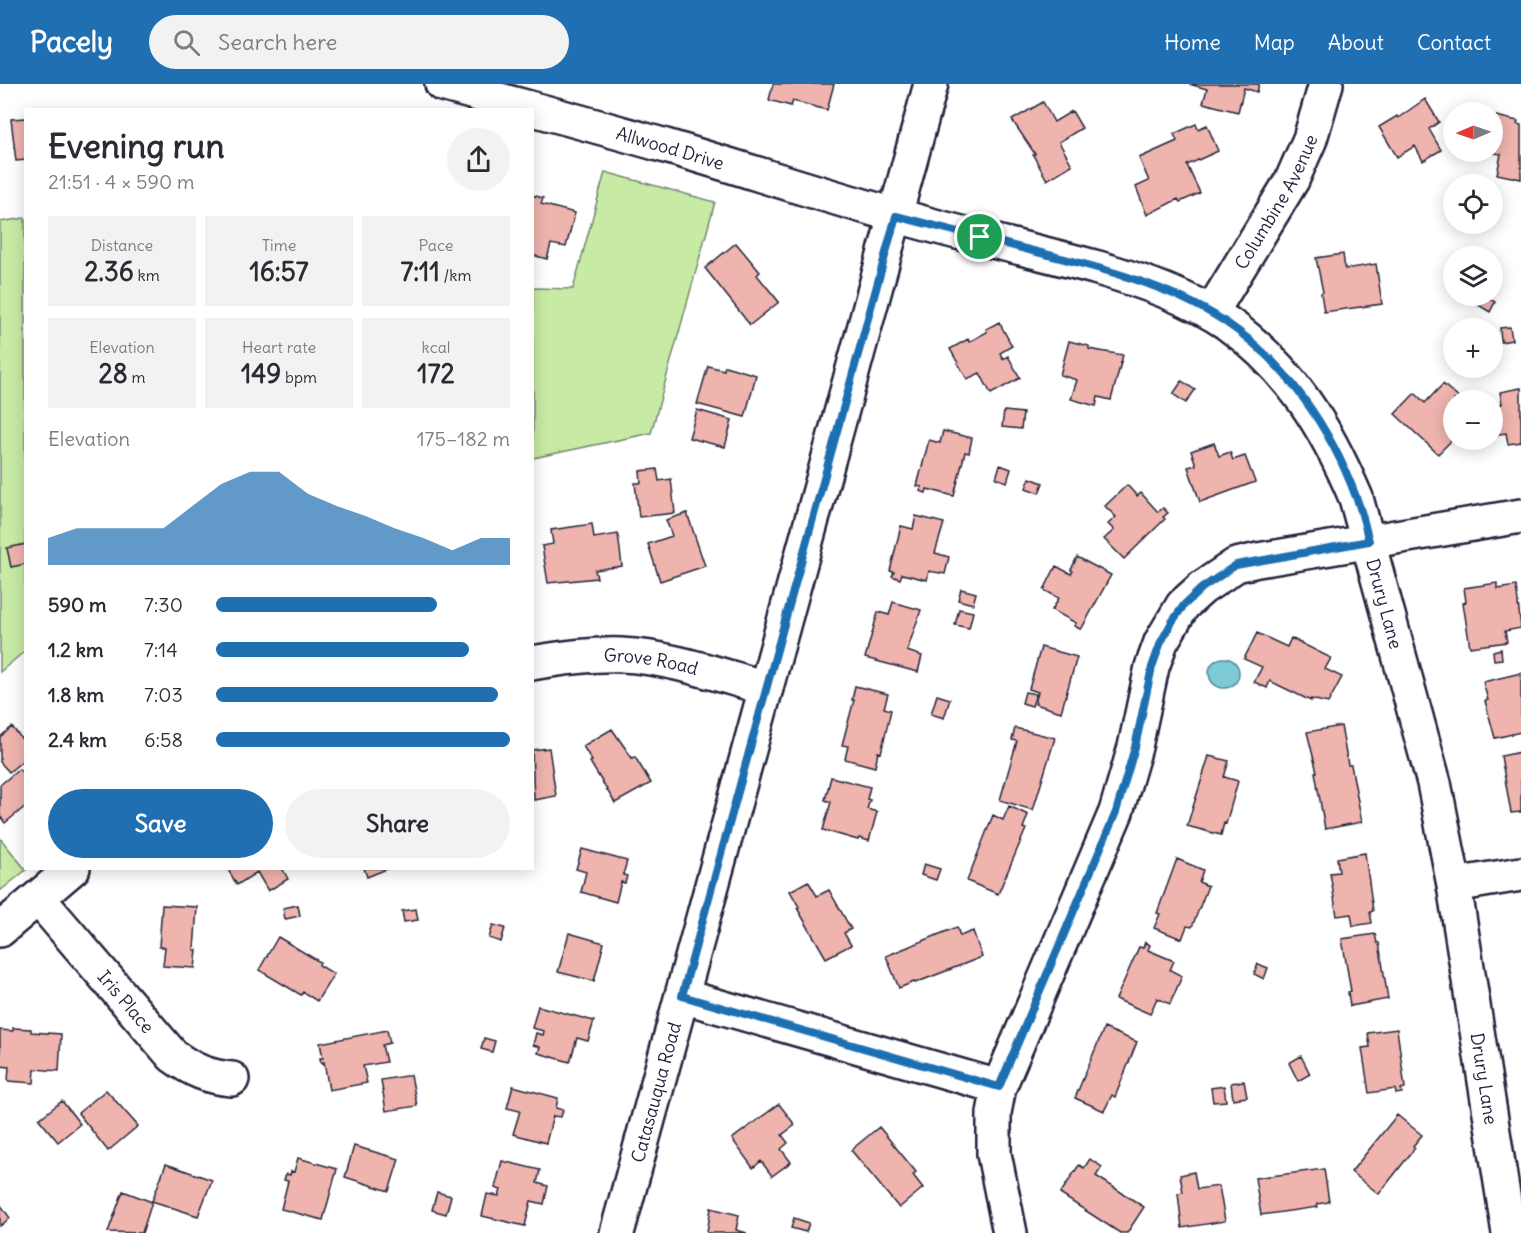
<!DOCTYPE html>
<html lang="en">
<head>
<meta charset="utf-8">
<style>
	:root { --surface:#fff; --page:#f2f2f3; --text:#2b2b33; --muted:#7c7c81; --accent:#1f6fb2 }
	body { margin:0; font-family:Delius,sans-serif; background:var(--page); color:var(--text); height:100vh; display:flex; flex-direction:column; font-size:22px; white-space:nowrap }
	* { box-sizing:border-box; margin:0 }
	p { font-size:20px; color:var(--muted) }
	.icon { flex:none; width:33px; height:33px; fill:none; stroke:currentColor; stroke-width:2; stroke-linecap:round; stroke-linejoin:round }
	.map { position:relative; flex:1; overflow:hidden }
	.details { position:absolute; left:24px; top:24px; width:510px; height:762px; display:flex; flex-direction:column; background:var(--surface); border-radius:0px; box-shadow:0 3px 15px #0003 }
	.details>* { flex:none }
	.needle { width:39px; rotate:268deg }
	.buttons { position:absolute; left:1443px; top:18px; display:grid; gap:12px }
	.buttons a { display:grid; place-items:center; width:60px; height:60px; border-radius:50%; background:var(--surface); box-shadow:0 3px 15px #0003; font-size:30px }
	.pin { position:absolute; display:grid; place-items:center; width:51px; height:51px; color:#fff; margin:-26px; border:3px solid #fff; border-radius:50%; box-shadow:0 2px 6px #0007 }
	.round { display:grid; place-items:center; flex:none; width:63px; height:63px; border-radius:32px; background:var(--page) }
	.head { display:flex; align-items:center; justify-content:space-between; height:102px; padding:0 24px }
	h1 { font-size:33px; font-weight:700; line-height:45px }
	.figures { display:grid; grid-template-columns:repeat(3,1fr); gap:9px; height:102px; padding:6px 24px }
	.figures div { display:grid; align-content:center; border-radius:0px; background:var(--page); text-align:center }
	.figures b { font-size:26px; font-weight:700 }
	.figures small { font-size:16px; font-weight:400 }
	.figures p { font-size:16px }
	.chart { height:168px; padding:12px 24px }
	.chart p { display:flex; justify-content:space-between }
	.chart svg { width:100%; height:108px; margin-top:6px; fill:var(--accent); opacity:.7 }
	.action { display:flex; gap:12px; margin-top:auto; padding:12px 24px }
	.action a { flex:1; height:69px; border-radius:36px; background:var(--accent); color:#fff; font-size:24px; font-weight:700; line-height:69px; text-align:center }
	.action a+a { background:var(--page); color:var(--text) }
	ul { padding:0 24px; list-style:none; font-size:20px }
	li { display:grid; grid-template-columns:96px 72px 1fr; align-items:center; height:45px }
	li i { height:15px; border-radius:8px; background:var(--accent) }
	header { display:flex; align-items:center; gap:36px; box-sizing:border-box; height:84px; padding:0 30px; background:var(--accent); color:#fff }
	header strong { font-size:28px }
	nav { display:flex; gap:33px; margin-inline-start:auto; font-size:21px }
	.search { width:420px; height:54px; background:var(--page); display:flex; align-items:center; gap:15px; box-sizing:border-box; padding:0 21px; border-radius:33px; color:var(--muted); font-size:22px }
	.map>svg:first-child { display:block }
	.green { fill:#c7eba4; stroke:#748670; stroke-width:1.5 }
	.water { fill:#7bcbd6; stroke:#578798; stroke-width:1.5 }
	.building { fill:#efb4ad; stroke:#22223b; stroke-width:1.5 }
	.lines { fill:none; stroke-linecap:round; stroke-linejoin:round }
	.minor-casing { stroke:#22223b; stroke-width:38 }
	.minor { stroke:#fff; stroke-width:33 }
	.route-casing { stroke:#fff; stroke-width:12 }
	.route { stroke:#1f6fb2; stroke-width:8 }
	.labels { text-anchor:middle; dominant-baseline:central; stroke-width:4.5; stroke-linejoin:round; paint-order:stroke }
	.street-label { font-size:18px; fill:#22223b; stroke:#fff }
</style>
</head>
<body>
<header>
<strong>Pacely</strong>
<div class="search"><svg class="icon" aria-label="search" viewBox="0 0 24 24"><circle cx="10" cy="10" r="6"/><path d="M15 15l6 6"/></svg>Search here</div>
<nav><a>Home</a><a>Map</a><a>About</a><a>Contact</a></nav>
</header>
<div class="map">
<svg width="1521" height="1149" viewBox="0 0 1521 1149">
	<rect width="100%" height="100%" fill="#fff"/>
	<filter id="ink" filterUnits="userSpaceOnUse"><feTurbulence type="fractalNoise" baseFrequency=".0167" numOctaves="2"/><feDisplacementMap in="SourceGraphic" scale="12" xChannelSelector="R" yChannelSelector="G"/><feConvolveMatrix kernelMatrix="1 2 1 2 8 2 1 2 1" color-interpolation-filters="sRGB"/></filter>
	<g filter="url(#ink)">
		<path class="green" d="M605,88L715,118L651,349L533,374V204L573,205Z
			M25,134V567L0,588V138Z
			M0,754L26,786L0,807Z"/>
		<path class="water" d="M1209 589a15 15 0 1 1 30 0a15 15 0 1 1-30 0Z"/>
		<path class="building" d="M773,0H834L827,26L793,17L791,22L769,16Z
			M1189,0H1259L1257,8L1244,4L1238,28L1203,19L1207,5Z
			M1425,15L1439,38L1429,45L1441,66L1423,77L1415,62L1397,73L1379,43L1397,32L1398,34Z
			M1043,18L1054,38L1072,27L1082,44L1059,58L1072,81L1047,96L1033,71L1035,70L1012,36Z
			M1496,32L1518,37L1517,40L1521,41V95L1497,90L1501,70L1489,68H1492V49Z
			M26,34V76L16,77L11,35Z
			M1196,40L1198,45L1207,41L1218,67L1187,81L1200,109L1180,118L1178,115L1147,131L1136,103L1149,97L1139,74L1177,57L1174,50Z
			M532,111L543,114L541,120L575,129L566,163L551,160L547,175L532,171Z
			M736,159L760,188L757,191L779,218L750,241L705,184Z
			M1343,170L1345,185L1376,180L1382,220L1324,228L1321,209L1323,208L1316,174Z
			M1479,212H1485L1495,218L1490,228L1475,219Z
			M999,238L1012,262L1000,269L1003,275L1008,272L1020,294L991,310L980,289L967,295L950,265L968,255L969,258L987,248L986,245Z
			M1510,243L1512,256L1501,258L1500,244Z
			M1069,257L1089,262V265L1123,271L1111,316L1098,313L1096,322L1071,315L1077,296L1060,291Z
			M708,282L724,286L725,282L756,291L745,333L697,320Z
			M1182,297L1195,306L1186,319L1173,310Z
			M1443,300L1461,316H1454V354L1438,370L1395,330L1415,309L1425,319Z
			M1521,304V358L1508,360L1506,349L1493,351L1492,322L1502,320L1500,308Z
			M697,326L732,336L725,363L689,354Z
			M1004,327L1023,329L1021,345L1002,343Z
			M943,347L972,354L969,369L965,368L954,412L927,405L926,409L920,407L922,403L917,402L929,356L940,359Z
			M1214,359L1219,372L1230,368L1233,376L1245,372L1255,398L1200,418L1188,383L1196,381L1191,367Z
			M1000,381L1011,385L1007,398L996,394Z
			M657,385L659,397L671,395L675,429L639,433L635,399H641L640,387Z
			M1030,394L1043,399L1039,409L1026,404Z
			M1127,401L1137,412L1141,409L1158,428L1163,424L1168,429L1163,433L1165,435L1124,475L1104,455L1114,446L1108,440L1116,433L1105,422Z
			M687,429L705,482L660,497L648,460L672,452L666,436Z
			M916,432L944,439L935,469L949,473L945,490L929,487L927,496L902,490L900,495L892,492L894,488L890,487L901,442L913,445Z
			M592,440L594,454L618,450L622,482L595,486L597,494L548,499L542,462L553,460L551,446Z
			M26,460V480L11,483L7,464Z
			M1077,473L1111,491L1083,542L1080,545L1074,542L1076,539L1052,526L1059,514L1044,506L1056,482L1071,490L1073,487L1071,486Z
			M1497,499V505L1516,502L1521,544L1505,547L1507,558L1470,563L1463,519L1466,518L1464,504Z
			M961,505L976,509L973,520L958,516Z
			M893,518L921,526L907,567L922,572L918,588L865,574L878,528L889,531Z
			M959,525L973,528L969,544L955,541Z
			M1257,549L1287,563L1291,554L1331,574L1325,585L1342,593L1328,619L1311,615V617L1270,597L1267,604L1254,598L1262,583L1244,575Z
			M1041,563L1077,573L1061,628L1035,620L1038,608L1029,605Z
			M1501,565L1502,575L1494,576L1493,567Z
			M1521,589V648L1495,654L1485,617L1488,616L1483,598Z
			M855,602L888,610L884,624L891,626L881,669L878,668L875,683L845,675L848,662L842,661L854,616H852Z
			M1025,608L1036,610L1032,622L1022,619Z
			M937,611L950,615L944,634L931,630Z
			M1341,642L1348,681H1351L1362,738L1325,745L1315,688H1317L1307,648Z
			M12,643L26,660V674L9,688L0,678V653Z
			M1015,644L1055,654L1033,726L1000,716L1017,657L1012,656Z
			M612,645L632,674L635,673L651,699L615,719L590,678L592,677L583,662Z
			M549,664L556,712L534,716L532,666Z
			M1521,668V728L1511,729L1501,672Z
			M1209,672L1229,677L1224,693L1238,697L1226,740L1224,739L1221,751L1187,742Z
			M19,685L26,692V722L5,739L0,732V701Z
			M831,693L870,703L867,715L870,716L867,725L877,728L869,757L859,754L858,756L823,746L831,718L825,716Z
			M1009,722L1028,731L1023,744L1026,745L998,810L967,797L993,731L1003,736Z
			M582,765L627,777L623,791L627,792L625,799L621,798L616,818L581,808L586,788L576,785Z
			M1365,769L1373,827L1370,828L1372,839L1353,842L1351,830L1337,832L1330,789L1339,788L1337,774Z
			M1177,775L1203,786L1199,798L1208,802L1192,843L1187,842L1182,855L1154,844L1160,830L1157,829Z
			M924,780L940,785L936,796L921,791Z
			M227,784H282L288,795L268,807L257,788L237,801Z
			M364,784H389L367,793Z
			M808,797L817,812L829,806L851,845L844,849L851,861L826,874L797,824L799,823L790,807Z
			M162,821L197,823L194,866H197L195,884L163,882L165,863H159Z
			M298,821L300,832L285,835L283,824Z
			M416,825L418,836L404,838L402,827Z
			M493,841L505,844L501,858L489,854Z
			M957,843L960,852L973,847L982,873L915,899L914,898L899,904L886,872Z
			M569,849L604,859L594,897L558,888Z
			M1375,850L1377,859H1379L1388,915L1350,922L1348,908L1351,907L1342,855Z
			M278,853L320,878L319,881L334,890L317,917L303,908L301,911L259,886Z
			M1145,858L1150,861L1148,866L1174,877L1170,886L1182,892L1170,920L1157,914L1150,930L1116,915L1139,863L1143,864Z
			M1258,880L1268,884L1264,895L1254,890Z
			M538,922L594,937L588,957L577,954L570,978L538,969L540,963L533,961L536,949L543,951L544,947L532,944Z
			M13,944L31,945V948L61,950L59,987L35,985L34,999L8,997L9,983L0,982V946L13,947Z
			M1104,944L1137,958L1115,1013L1112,1011L1104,1027L1075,1014Z
			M1397,945L1405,1004L1401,1005L1402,1009L1396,1010L1395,1005L1369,1009L1362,964L1370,963L1368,949Z
			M387,946L390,959L382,961L386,978L363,982L367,999L329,1006L324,978L321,979L320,974H323L320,959Z
			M484,954L495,957L492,968L481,965Z
			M1301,972L1310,990L1298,997L1289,979Z
			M411,991L417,1022L386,1027L381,996Z
			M1244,997L1247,1013L1233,1015L1231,999Z
			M513,1002L558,1014L556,1024L563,1026L561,1033L553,1032L546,1059L513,1050L520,1027L507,1024Z
			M1224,1002L1226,1017L1213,1018L1211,1004Z
			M106,1006L138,1042L108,1067L78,1029Z
			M62,1017L80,1040L58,1058L39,1035Z
			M779,1020L795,1041L782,1051L788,1059L781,1065L791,1078L772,1092L761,1077L753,1084L732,1055Z
			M1397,1031L1422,1051L1413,1062L1415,1064L1379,1110L1351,1088Z
			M879,1043L916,1088L913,1091L923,1104L899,1124L851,1066Z
			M354,1062L399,1075L389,1107L345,1093Z
			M298,1074L337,1085L323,1136L281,1125L288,1097L284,1096L286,1090L290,1091L291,1087L294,1088Z
			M1090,1075L1102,1083L1096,1092L1144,1123L1127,1149H1120L1060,1110L1079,1081L1084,1084Z
			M502,1077L540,1086L537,1099L548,1102L544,1120L531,1117L525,1142L482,1132L487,1110L499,1112L501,1106L495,1104Z
			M166,1080L212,1096L198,1132L152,1117Z
			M1324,1085L1329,1118L1317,1120L1318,1123L1261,1131L1255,1094Z
			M1194,1088L1197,1105L1219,1102L1225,1137L1182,1144L1178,1109L1183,1108L1180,1091Z
			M123,1107L152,1118L142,1149L108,1148Z
			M437,1108L451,1112L446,1130L432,1126Z
			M0,1120L10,1134L0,1142Z
			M711,1124L739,1131L736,1146L747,1149H707Z
			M794,1134L809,1139L806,1148L791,1144Z"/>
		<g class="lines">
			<defs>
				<g id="minor">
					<path id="s1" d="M442,0C517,21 594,41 669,63C744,85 819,110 895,131C962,151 1030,165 1098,184C1142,197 1189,213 1227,239C1291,285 1326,343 1356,414L1434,699L1454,801L1509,1149"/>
					<path id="s2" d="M1211,229L1292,96L1310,55L1326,0"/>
					<path id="s3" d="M532,579C562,574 591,570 621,571C670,573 719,591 766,604"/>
					<path d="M1454,801L1521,790"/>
					<path id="s4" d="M38,814L173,972C192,986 208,993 232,995"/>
					<path d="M0,846L73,784"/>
					<path d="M682,912L999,1003"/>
					<path id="s5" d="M617,1149L931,0"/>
					<path d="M1010,1149L994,1070V1029L999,1003L1116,728L1135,663L1152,583L1161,558L1183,521L1202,504L1236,481L1258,476L1521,432"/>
				</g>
			</defs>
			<use href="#minor" class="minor-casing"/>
			<use href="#minor" class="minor"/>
		</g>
	</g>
	<g class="lines" filter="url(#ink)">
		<defs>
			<path id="route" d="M896,132C943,144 990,156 1037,168C1101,184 1169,201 1224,237C1286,278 1331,345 1356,413C1362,427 1365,443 1369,457L1236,481L1202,504L1184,521L1172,538L1161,558L1152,583L1135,663L1116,728L999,1003L682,912Z"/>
		</defs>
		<use href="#route" class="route-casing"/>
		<use href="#route" class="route"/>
	</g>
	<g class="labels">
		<g class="street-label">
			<text stroke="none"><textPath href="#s1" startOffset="237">Allwood Drive</textPath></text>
			<text stroke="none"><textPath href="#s2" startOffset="129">Columbine Avenue</textPath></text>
			<text stroke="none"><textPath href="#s1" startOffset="1152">Drury Lane</textPath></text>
			<text stroke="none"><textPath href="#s3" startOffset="120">Grove Road</textPath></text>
			<text stroke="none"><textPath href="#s4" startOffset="136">Iris Place</textPath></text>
			<text stroke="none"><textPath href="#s1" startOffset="1638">Drury Lane</textPath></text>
			<text stroke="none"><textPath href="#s5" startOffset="146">Catasauqua Road</textPath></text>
		</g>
	</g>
</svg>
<div class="buttons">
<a><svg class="needle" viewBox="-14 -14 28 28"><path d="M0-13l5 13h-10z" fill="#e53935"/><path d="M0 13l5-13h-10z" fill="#7c7c81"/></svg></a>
<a><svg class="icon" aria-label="locate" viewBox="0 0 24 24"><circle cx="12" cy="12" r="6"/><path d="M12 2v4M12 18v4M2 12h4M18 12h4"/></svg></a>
<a><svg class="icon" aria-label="layers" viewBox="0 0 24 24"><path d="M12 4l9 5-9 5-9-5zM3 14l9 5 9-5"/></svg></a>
<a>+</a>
<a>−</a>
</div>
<div class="pin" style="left:980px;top:153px;background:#1e9e55"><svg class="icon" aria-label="arrive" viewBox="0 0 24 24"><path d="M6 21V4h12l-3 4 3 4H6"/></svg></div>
<section class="details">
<div class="head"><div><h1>Evening run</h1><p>21:51 · 4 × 590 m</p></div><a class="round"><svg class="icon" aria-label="share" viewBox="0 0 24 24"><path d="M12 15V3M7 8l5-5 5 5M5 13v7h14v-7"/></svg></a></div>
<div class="figures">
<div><p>Distance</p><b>2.36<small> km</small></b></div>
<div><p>Time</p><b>16:57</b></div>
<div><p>Pace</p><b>7:11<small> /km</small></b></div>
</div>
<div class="figures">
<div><p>Elevation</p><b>28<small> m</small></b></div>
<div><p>Heart rate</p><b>149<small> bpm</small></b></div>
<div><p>kcal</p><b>172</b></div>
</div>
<div class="chart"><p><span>Elevation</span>175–182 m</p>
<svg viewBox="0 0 160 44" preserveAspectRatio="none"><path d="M0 44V33L10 29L20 29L30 29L40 29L50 20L60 11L70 6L80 6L90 15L100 20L110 24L120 29L130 33L140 38L150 33L160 33V44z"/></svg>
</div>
<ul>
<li><b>590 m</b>7:30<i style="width:75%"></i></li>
<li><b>1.2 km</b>7:14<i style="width:86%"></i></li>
<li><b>1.8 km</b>7:03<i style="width:96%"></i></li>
<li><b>2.4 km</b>6:58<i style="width:100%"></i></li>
</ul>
<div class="action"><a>Save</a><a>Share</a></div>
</section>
</div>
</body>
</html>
